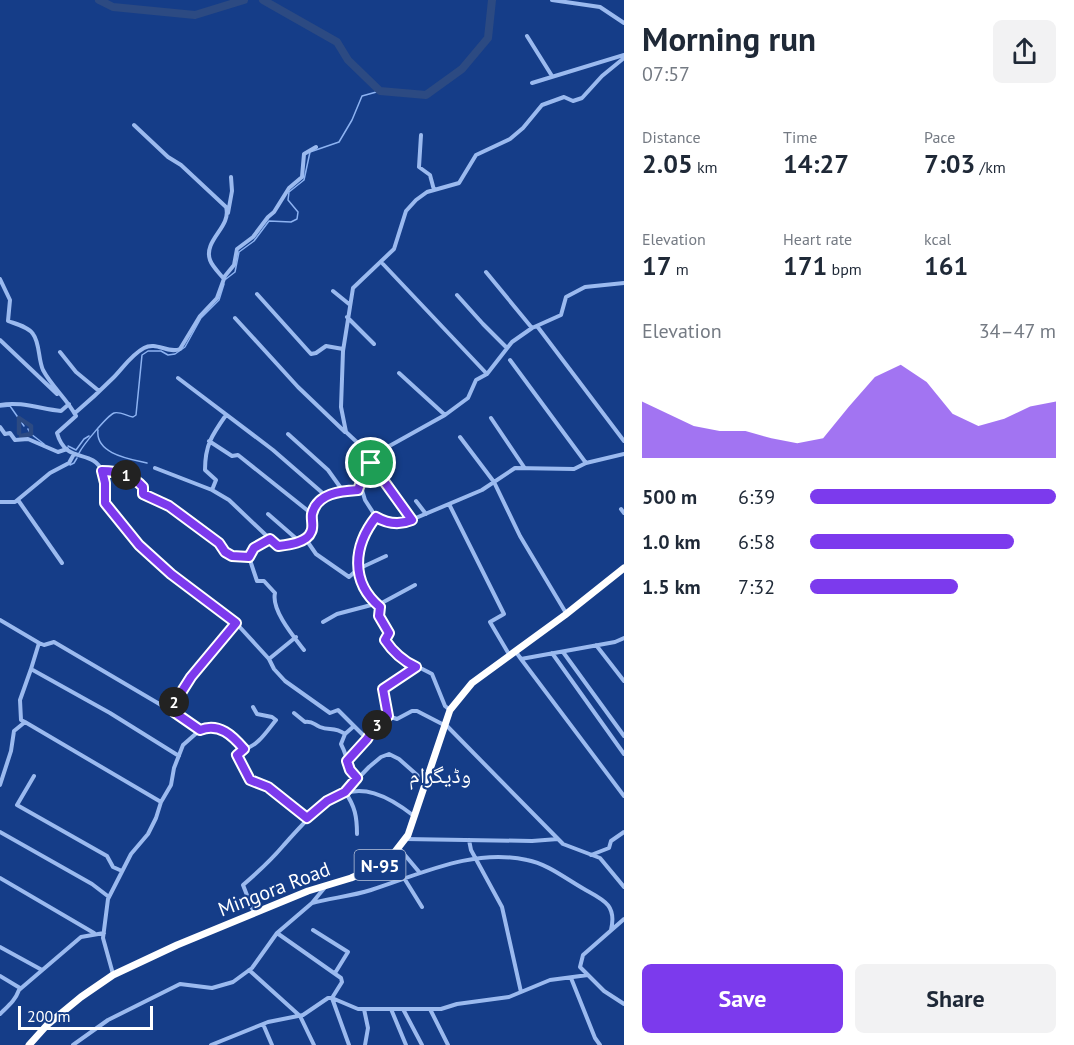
<!DOCTYPE html>
<html lang="en">
<head>
<meta charset="utf-8">
<style>
	:root { --surface:#fff; --page:#f2f2f3; --text:#1f2937; --muted:#747a83; --accent:#7c3aed }
	body { margin:0; font-family:"PT Sans","Noto Naskh Arabic",sans-serif; background:var(--page); color:var(--text); height:100vh; display:flex; flex-direction:column; font-size:22px; white-space:nowrap }
	* { box-sizing:border-box; margin:0 }
	p { font-size:20px; color:var(--muted) }
	.icon { flex:none; width:33px; height:33px; fill:none; stroke:currentColor; stroke-width:2; stroke-linecap:round; stroke-linejoin:round }
	.map { position:relative; flex:1; overflow:hidden }
	.drawer { display:flex; flex-direction:column; background:var(--surface); width:450px }
	.drawer>* { flex:none }
	.scale { position:absolute; left:18px; bottom:15px; width:135px; box-sizing:border-box; padding-left:6px; border:3px solid #fff; border-top:0; font-size:16px; line-height:21px; white-space:nowrap; color:#fff; -webkit-text-stroke:4px #153d88; paint-order:stroke }
	.pin { position:absolute; display:grid; place-items:center; width:51px; height:51px; color:#fff; margin:-26px; border:3px solid #fff; border-radius:50%; box-shadow:0 2px 6px #0007 }
	.km { position:absolute; width:30px; height:30px; margin:-15px; border-radius:50%; background:#222; color:#fff; font-size:16px; line-height:30px; text-align:center }
	.round { display:grid; place-items:center; flex:none; width:63px; height:63px; border-radius:9px; background:var(--page) }
	.summary { display:flex; align-items:center; justify-content:space-between; height:102px; padding:0 18px }
	h1 { font-size:33px; font-weight:600; line-height:45px }
	.stats { display:grid; grid-template-columns:repeat(3,1fr); gap:9px; height:102px; padding:6px 18px }
	.stats div { display:grid; align-content:center }
	.stats b { font-size:26px; font-weight:600 }
	.stats small { font-size:16px; font-weight:400 }
	.stats p { font-size:16px }
	.chart { height:168px; padding:12px 18px }
	.chart p { display:flex; justify-content:space-between }
	.chart svg { width:100%; height:108px; margin-top:6px; fill:var(--accent); opacity:.7 }
	.button { display:flex; gap:12px; margin-top:auto; padding:12px 18px }
	.button a { flex:1; height:69px; border-radius:9px; background:var(--accent); color:#fff; font-size:24px; font-weight:600; line-height:69px; text-align:center }
	.button a+a { background:var(--page); color:var(--text) }
	ul { padding:0 18px; list-style:none; font-size:20px }
	li { display:grid; grid-template-columns:96px 72px 1fr; align-items:center; height:45px }
	li i { height:15px; border-radius:8px; background:var(--accent) }
	main { display:flex; flex:1; min-height:0 }
	.map>svg:first-child { display:block }
	.lines { fill:none; stroke-linecap:round; stroke-linejoin:round }
	.stream { stroke:#8db3f2; stroke-width:1.5 }
	.canal { stroke:#2c4a82; stroke-width:4.5 }
	.river { stroke:#2c4a82; stroke-width:8 }
	.street { stroke:#9bbaef; stroke-width:4 }
	.highway { stroke:#fff; stroke-width:7 }
	.route-casing { stroke:#fff; stroke-width:12 }
	.route { stroke:#7c3aed; stroke-width:8 }
	.labels { text-anchor:middle; dominant-baseline:central; stroke-width:4.5; stroke-linejoin:round; paint-order:stroke }
	.shield { fill:#153d88; stroke:#b9c5db; stroke-width:1.5 }
	.shield-label { font-size:18px; font-weight:bold; fill:#fff }
	.street-label { font-size:20px; fill:#fff; stroke:#153d88 }
	.quarter-label { font-size:22px; fill:#fff; stroke:#153d88 }
</style>
</head>
<body>
<main>
<div class="map">
<svg width="624" height="1045" viewBox="0 0 624 1045">
	<rect width="100%" height="100%" fill="#153d88"/>
	<g class="lines">
		<path class="stream" d="M226,279L235,272L239,252L254,241L269,221L291,222L297,219L298,212L288,200L289,192L304,180L310,152L339,142L352,120L362,96L380,91
			M0,407L10,406L24,426
			M28,429L31,434L44,444
			M98,430C95,454 130,459 147,463
			M68,446L76,450L84,439L89,436
			M79,453C83,445 107,416 114,413C119,411 127,416 133,417L136,415L142,355L148,351H161L168,355L175,354L185,347L201,318L219,300L224,284
			M70,465L74,463L77,458"/>
		<path class="canal" d="M19,433V418L31,426V434L21,436"/>
		<path class="river" d="M99,0L113,7L195,15L244,0
			M263,0L337,42L348,60L380,91L426,95L462,69L488,38L492,0"/>
		<path class="street" d="M552,0L600,7L624,23
			M527,36L552,76
			M532,83L624,55
			M134,125L168,157L181,165L226,207C232,227 203,240 210,260C212,266 219,273 224,279
			M421,135L419,167L430,175L434,190
			M228,213L232,191L231,177
			M383,264L487,374
			M486,272L532,328
			M0,279L10,300L8,321C16,324 29,327 33,334C40,343 38,359 43,370C52,387 67,399 76,416L57,433C66,465 92,448 102,471C108,483 102,498 109,509L147,554L236,623L269,659L274,669L285,681L330,713L338,710L367,739
			M624,283L585,287L566,297L561,315L532,328L512,342L487,374L476,380L468,398L445,415L384,449L365,470L358,490H362L365,500L376,517L386,522L404,523L482,490L515,468L574,469L586,463L624,454
			M333,291L349,304
			M257,294L311,354L316,353L326,346L343,349
			M457,295L483,324L507,348
			M347,317L374,344
			M235,318L298,387L345,432
			M537,326L624,441
			M0,340L57,394
			M60,352L76,372L99,391
			M510,360L586,463
			M399,373L445,415
			M178,378L273,450L326,496
			M0,405C21,401 41,409 61,411L69,404
			M75,413C88,402 101,390 113,378C123,368 131,355 144,348C156,341 168,354 180,349L200,316L217,298L225,276L234,265L237,249L253,237L268,217L274,212L289,188L302,177L304,154L316,147
			M491,418L524,467
			M0,427L5,434L10,433L15,440L28,439L58,452L67,449
			M288,434L328,470L343,491
			M460,437L494,482L520,536L566,613
			M209,441L232,456L238,455L312,514
			M375,459L346,432L341,407L343,351L353,288L394,249L406,211L416,200L427,192L459,183L476,155L510,139L523,128L542,105L564,97L573,101L582,98L602,76L624,58
			M371,463L412,520
			M155,468L212,490L229,500L270,539
			M102,471C118,471 132,475 143,487V494L169,506L219,543L225,552L232,556L249,557L254,548L270,539L278,546C291,545 304,542 312,532C312,526 311,518 313,512C318,493 342,491 358,490
			M212,490L216,480L205,470C205,445 212,435 226,415
			M18,500L62,563
			M416,501L426,514
			M0,502H15L50,473L69,463L74,454
			M449,504L504,614L490,622L510,656
			M621,509L624,513
			M268,514L299,541
			M376,517C352,546 351,581 380,607L379,616L389,633L385,640C399,659 413,664 432,674L445,706L450,710
			M305,538L316,554L349,577L358,569L386,556
			M249,557L257,581H264L275,593C271,610 294,637 304,650
			M378,605L415,585
			M0,620L39,643L31,669L110,713L179,756
			M323,622L337,614L375,604
			M39,643L44,645L54,642L173,712
			M596,645L624,681
			M516,652L521,659L615,642L624,638
			M563,652L624,736
			M552,653L624,754
			M269,659L296,637
			M521,659L624,796
			M294,713L305,722C313,721 313,724 320,727C330,731 334,726 345,734L341,744C349,759 345,764 357,778
			M388,716L383,689L416,667
			M25,722L21,720L20,700L31,669
			M446,725L563,844L600,858L624,887
			M200,730C219,722 233,736 244,749L237,755L250,780L275,791L307,818
			M345,734L354,726
			M244,749C258,746 267,731 276,720L272,717L257,714L253,707
			M347,761L367,739L373,729L388,716L397,719L412,711H417L446,726
			M34,776L17,805L107,856L113,867L122,871
			M0,785L11,751L14,731L25,722L161,802
			M0,832L92,884L109,897
			M357,834C357,817 355,806 345,792L369,767L381,757L389,754L399,759L425,782
			M405,839L532,841L558,839
			M469,840L471,850L502,907L521,992
			M399,848L420,873
			M591,855L609,848L611,841L624,832
			M0,878L94,933
			M404,878L422,907
			M312,903C331,898 352,896 371,890C421,874 473,848 527,860C548,864 566,879 584,889C604,900 617,905 611,930
			M254,913L243,885C257,873 271,860 283,846C327,797 352,767 414,816
			M624,919L583,955L580,967L604,991L624,1004
			M313,930L348,952L335,973
			M277,933L341,978L342,982L332,998L349,1045
			M0,947L42,970
			M249,970L300,1016L314,1045
			M113,974L103,938L108,899L131,854L148,834L156,818L161,802L171,785L174,768L183,745L200,730L174,712L172,707L191,677L236,623
			M0,976L20,988
			M571,978L595,1038L600,1045
			M364,1009L368,1028L365,1045
			M391,1009L406,1045
			M403,1009L422,1045
			M430,1009L448,1045
			M0,1014C8,1006 15,1001 19,990L81,937L104,933
			M263,1024L272,1045
			M73,1045L108,1020L180,984L212,988L233,982L252,968L277,933L312,903L326,886
			M211,1045L268,1022L303,1015L328,998H332L358,1009H441L457,1004L509,997L550,980L588,975"/>
		<path class="highway" d="M29,1045L47,1025L81,997L113,975L177,945L308,891L351,878L378,866L391,857L408,835L450,710L472,683L565,615L624,568"/>
	</g>
	<g class="lines">
		<defs>
			<path id="route" d="M371,463L412,520C400,525 388,524 376,517C353,546 350,582 380,607L379,616L389,633L385,640C393,652 403,661 416,667L383,689L388,716L373,729L367,739L347,761L350,770L357,778L345,792L327,801L307,818L268,787L250,780L237,755L244,749C233,736 219,722 200,730L174,712L172,707L191,677L236,623L171,574L139,545L105,503V483L102,471C118,471 132,475 143,487V494L169,506L219,543L225,552L232,556L249,557L254,548L270,539L278,546C287,545 307,543 311,532C314,527 311,520 312,514C317,493 341,491 358,490L365,470Z"/>
		</defs>
		<use href="#route" class="route-casing"/>
		<use href="#route" class="route"/>
	</g>
	<g class="labels">
		<rect class="shield" x="354.5" y="850" width="51" height="30" rx="4.5"/>
		<g class="shield-label">
			<text x="380" y="865">N-95</text>
		</g>
		<g class="street-label">
			<text transform="translate(274 889) rotate(-21)">Mingora Road</text>
		</g>
		<g class="quarter-label">
			<text x="440" y="775">وڈیگرام</text>
		</g>
	</g>
</svg>
<div class="scale">200 m</div>
<div class="pin" style="left:371px;top:463px;background:#1e9e55"><svg class="icon" aria-label="arrive" viewBox="0 0 24 24"><path d="M6 21V4h12l-3 4 3 4H6"/></svg></div>
<b class="km" style="left:126px;top:475px">1</b>
<b class="km" style="left:174px;top:702px">2</b>
<b class="km" style="left:377px;top:725px">3</b>
</div>
<section class="drawer">
<div class="summary"><div><h1>Morning run</h1><p>07:57</p></div><a class="round"><svg class="icon" aria-label="share" viewBox="0 0 24 24"><path d="M12 15V3M7 8l5-5 5 5M5 13v7h14v-7"/></svg></a></div>
<div class="stats">
<div><p>Distance</p><b>2.05<small> km</small></b></div>
<div><p>Time</p><b>14:27</b></div>
<div><p>Pace</p><b>7:03<small> /km</small></b></div>
</div>
<div class="stats">
<div><p>Elevation</p><b>17<small> m</small></b></div>
<div><p>Heart rate</p><b>171<small> bpm</small></b></div>
<div><p>kcal</p><b>161</b></div>
</div>
<div class="chart"><p><span>Elevation</span>34–47 m</p>
<svg viewBox="0 0 160 44" preserveAspectRatio="none"><path d="M0 44V21L10 26L20 31L30 33L40 33L50 36L60 38L70 36L80 23L90 11L100 6L110 13L120 26L130 31L140 28L150 23L160 21V44z"/></svg>
</div>
<ul>
<li><b>500 m</b>6:39<i style="width:100%"></i></li>
<li><b>1.0 km</b>6:58<i style="width:83%"></i></li>
<li><b>1.5 km</b>7:32<i style="width:60%"></i></li>
</ul>
<div class="button"><a>Save</a><a>Share</a></div>
</section>
</main>
</body>
</html>
